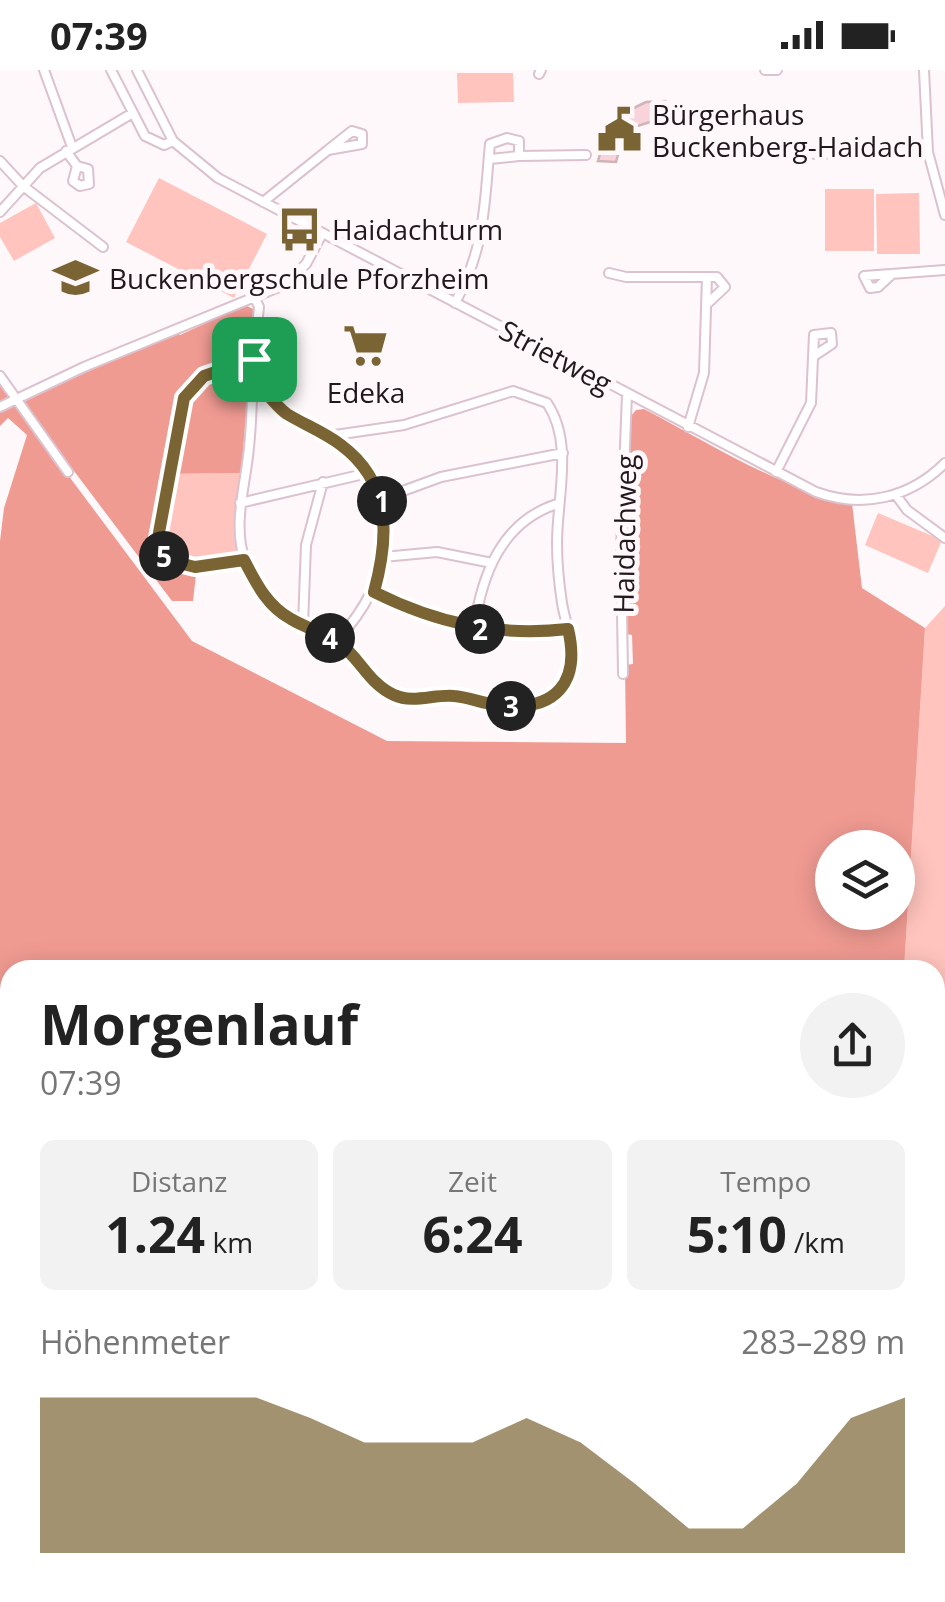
<!DOCTYPE html>
<html lang="de">
<head>
<meta charset="utf-8">
<style>
	:root { --surface:#fff; --page:#f2f2f2; --text:#222; --muted:#767676; --accent:#7b6434 }
	body { margin:0; font-family:"Open Sans",sans-serif; background:var(--page); color:var(--text); height:100vh; display:flex; flex-direction:column; font-size:38px; white-space:nowrap }
	* { box-sizing:border-box; margin:0 }
	p { font-size:32px; color:var(--muted) }
	.icon { flex:none; width:55px; height:55px; fill:none; stroke:currentColor; stroke-width:2; stroke-linecap:round; stroke-linejoin:round }
	.map { position:relative; flex:1; overflow:hidden }
	.side { position:absolute; left:0px; top:890px; width:945px; height:642px; display:flex; flex-direction:column; background:var(--surface); border-radius:30px 30px 0 0; box-shadow:0 5px 25px #0003 }
	.side>* { flex:none }
	.buttons { position:absolute; left:815px; top:760px; display:grid; gap:20px }
	.buttons a { display:grid; place-items:center; width:100px; height:100px; border-radius:50%; background:var(--surface); box-shadow:0 5px 25px #0003; font-size:50px }
	.pin { position:absolute; display:grid; place-items:center; width:85px; height:85px; color:#fff; margin:-42px; border-radius:20px; box-shadow:0 5px 15px #0006 }
	.km { position:absolute; width:50px; height:50px; margin:-25px; border-radius:50%; background:#222; color:#fff; font-size:28px; line-height:50px; text-align:center }
	.round { display:grid; place-items:center; flex:none; width:105px; height:105px; border-radius:52px; background:var(--page) }
	.summary { display:flex; align-items:center; justify-content:space-between; height:170px; padding:0 40px }
	h1 { font-size:55px; font-weight:700; line-height:75px }
	.stats { display:grid; grid-template-columns:repeat(3,1fr); gap:15px; height:170px; padding:10px 40px }
	.stats div { display:grid; align-content:center; border-radius:15px; background:var(--page); text-align:center }
	.stats b { font-size:50px; font-weight:700 }
	.stats small { font-size:28px; font-weight:400 }
	.stats p { font-size:28px }
	.chart { height:280px; padding:20px 40px }
	.chart p { display:flex; justify-content:space-between }
	.chart svg { width:100%; height:180px; margin-top:10px; fill:var(--accent); opacity:.7 }
	.status { display:flex; justify-content:space-between; align-items:center; height:70px; padding:0 50px; background:var(--surface); direction:ltr }
	.status svg { height:28px; fill:currentColor }
	.map>svg:first-child { display:block }
	.green { fill:#ffc4bd }
	.forest { fill:#f09b92; fill-rule:evenodd }
	.building { fill:#f8d4da; stroke:#d1b3b8; stroke-width:2.5 }
	.lines { fill:none; stroke-linecap:round; stroke-linejoin:round }
	.minor-casing { stroke:#dcc1ce; stroke-width:12 }
	.tertiary-casing { stroke:#dcc1ce; stroke-width:14 }
	.minor { stroke:#fff; stroke-width:8 }
	.tertiary { stroke:#fff; stroke-width:9 }
	.route-casing { stroke:#fff; stroke-width:20 }
	.route { stroke:#7b6434; stroke-width:12 }
	.labels { text-anchor:middle; dominant-baseline:central; stroke-width:10; stroke-linejoin:round; paint-order:stroke }
	.poi-label { font-size:28px; fill:#21181d; stroke:#fef8fb; text-anchor:start }
	.street-label { font-size:28px; fill:#21181d; stroke:#fef8fb }
</style>
</head>
<body>
<div class="status"><b>07:39</b><svg viewBox="0 0 49 12"><path d="M0 12V9h3v3zM5 12V6h3v6zM10 12V3h3v9zM15 12V0h3v12zM26 1h20v11H26zM47 4h2v5h-2z"/></svg></div>
<div class="map">
<svg width="945" height="1532" viewBox="0 0 945 1532">
	<rect width="100%" height="100%" fill="#fef8fb"/>
	<path class="green" d="M457,3H513L514,32L458,33Z
		M159,108L267,164L234,228L126,172Z
		M825,119H874V181H825Z
		M919,123L920,184H877L876,124Z
		M36,133L55,168L14,191L0,167V153Z
		M241,403L236,455L241,496L196,505L161,489L154,451L165,404Z
		M878,443L942,470L928,503L865,475Z
		M945,536V1025L935,1000V900H904L925,558Z"/>
	<path class="forest" d="M245,235L253,239L255,247L241,403L165,404C158,434 150,459 161,489L196,505L193,531H172L22,332L176,261L180,265Z
		M0,314L192,571L387,671L626,673L625,595L633,594L632,565L626,564L631,346L636,340L644,339C711,374 778,418 852,433L862,518L925,558L904,900H10V1522H935V938L945,947V1532H0V471L4,438L27,365L8,348L0,356ZM832,778H898V842H832Z"/>
	<path class="building" d="M665,31L663,48L634,57L622,71L616,92L598,91L606,63L619,45L646,32Z"/>
	<g class="lines">
		<defs>
			<path id="minor" d="M44,0L72,77
				M111,0L145,66L164,75L173,71
				M137,0L173,71L218,108L816,422C863,439 910,428 945,393
				M765,0H777
				M924,0L928,82L945,145
				M539,4L541,0
				M66,81L77,96L88,99L89,114L80,116L73,111L77,96
				M792,84L928,82
				M519,86L586,85
				M0,91L23,116L103,177
				M263,132L328,80L362,74V64L352,61L328,80
				M0,142L40,98L131,44
				M609,203L626,207H707L704,303L688,357
				M892,204L878,217L870,218L864,206L945,200
				M707,207H717L725,217L708,233
				M455,233C486,176 484,135 490,74L507,68L519,71V86L490,89
				M0,306L68,402
				M252,316L261,318L287,344L332,369L335,365L404,355L513,321L547,333C574,373 557,427 557,473C557,493 559,513 562,533C566,558 579,582 569,607C548,657 488,627 452,626C432,625 412,634 393,625C368,614 359,588 338,573C299,544 264,547 245,491C233,456 244,421 248,386C252,356 252,325 253,295L259,237L255,228
				M0,337L84,297L284,215L306,194L322,164
				M332,369C409,423 396,509 336,571
				M776,402L811,333L814,265L831,263L832,274L814,286
				M896,425L907,440L945,468
				M381,429L441,407L563,383
				M240,433L368,403
				M383,487L437,482L492,493
				M244,490C217,499 162,509 159,469L184,327L204,306L254,289
				M374,522C436,553 499,567 568,559
				M303,555L306,475L323,412
				M474,558C482,505 501,452 557,434
				M623,604L621,480L627,324"/>
			<path id="tertiary" d="M0,1176L10,1178
				M646,1522L667,1532"/>
		</defs>
		<use href="#minor" class="minor-casing"/>
		<use href="#tertiary" class="tertiary-casing"/>
		<use href="#minor" class="minor"/>
		<use href="#tertiary" class="tertiary"/>
	</g>
	<g class="lines">
		<defs>
			<path id="route" d="M254,289L252,316C266,318 275,336 287,344C305,355 324,362 341,375C392,413 389,467 374,522C436,553 498,567 568,559C581,613 555,642 499,635C483,634 469,627 454,626C434,624 413,634 394,625C369,614 360,588 339,573C325,563 306,558 291,549C267,536 256,513 244,490L195,497L167,490L158,468L184,328L204,306Z"/>
		</defs>
		<use href="#route" class="route-casing"/>
		<use href="#route" class="route"/>
	</g>
	<defs>
		<symbol id="civic-bare" viewBox="-9 -9 18 18"><path d="M-.6-6.5H3V-4.5H.6V-3L4-1V1h2V6H-6V1h2V-1L-.6-3ZM-1.2 2.5V6h2.4V2.5Z" fill="#7b6434" stroke="#fef8fb" stroke-width="2.5" paint-order="stroke"/></symbol>
		<symbol id="bus-bare" viewBox="-9 -9 18 18"><path d="M-5-6H5V4H4V6H2V4H-2V6H-4V4H-5ZM-3.5-4V0h7V-4ZM-3.5 1.2v1.5H-2V1.2ZM2 1.2v1.5H3.5V1.2Z" fill="#7b6434" stroke="#fef8fb" stroke-width="2.5" paint-order="stroke"/></symbol>
		<symbol id="school-bare" viewBox="-9 -9 18 18"><path d="M0-5L7-2L0 1L-7-2ZM-4 1L0 2.5L4 1V4Q0 6-4 4Z" fill="#7b6434" stroke="#fef8fb" stroke-width="2.5" paint-order="stroke"/></symbol>
		<symbol id="supermarket-bare" viewBox="-9 -9 18 18"><path d="M-6-5.5h2.5l.6 2H6L4.5 2H-2.5L-4.4-4H-6ZM-1.5 3.2a1.3 1.3 0 1 0 .1 0ZM3 3.2a1.3 1.3 0 1 0 .1 0Z" fill="#7b6434" stroke="#fef8fb" stroke-width="2.5" paint-order="stroke"/></symbol>
	</defs>
	<g fill-rule="evenodd">
		<use href="#civic-bare" x="588" y="28" width="63" height="63"/>
		<use href="#bus-bare" x="268" y="128" width="63" height="63"/>
		<use href="#school-bare" x="44" y="176" width="63" height="63"/>
		<use href="#supermarket-bare" x="334" y="244" width="63" height="63"/>
	</g>
	<g class="labels">
		<g class="poi-label">
			<text x="652" y="44">Bürgerhaus<tspan x="652" dy="32">Buckenberg-Haidach</tspan></text>
			<text x="332" y="159">Haidachturm</text>
			<text x="109" y="208">Buckenbergschule Pforzheim</text>
			<text x="366" y="322" text-anchor="middle">Edeka</text>
		</g>
		<g class="street-label">
			<text transform="translate(556 286) rotate(28)">Strietweg</text>
			<text transform="translate(624 464) rotate(-89)">Haidachweg</text>
		</g>
	</g>
</svg>
<div class="buttons">
<a><svg class="icon" aria-label="layers" viewBox="0 0 24 24"><path d="M12 4l9 5-9 5-9-5zM3 14l9 5 9-5"/></svg></a>
</div>
<div class="pin" style="left:254px;top:289px;background:#1e9e55"><svg class="icon" aria-label="arrive" viewBox="0 0 24 24"><path d="M6 21V4h12l-3 4 3 4H6"/></svg></div>
<b class="km" style="left:382px;top:431px">1</b>
<b class="km" style="left:480px;top:559px">2</b>
<b class="km" style="left:511px;top:636px">3</b>
<b class="km" style="left:330px;top:568px">4</b>
<b class="km" style="left:164px;top:486px">5</b>
<section class="side">
<div class="summary"><div><h1>Morgenlauf</h1><p>07:39</p></div><a class="round"><svg class="icon" aria-label="share" viewBox="0 0 24 24"><path d="M12 15V3M7 8l5-5 5 5M5 13v7h14v-7"/></svg></a></div>
<div class="stats">
<div><p>Distanz</p><b>1.24<small> km</small></b></div>
<div><p>Zeit</p><b>6:24</b></div>
<div><p>Tempo</p><b>5:10<small> /km</small></b></div>
</div>
<div class="chart"><p><span>Höhenmeter</span>283–289 m</p>
<svg viewBox="0 0 160 44" preserveAspectRatio="none"><path d="M0 44V6L10 6L20 6L30 6L40 6L50 11L60 17L70 17L80 17L90 11L100 17L110 27L120 38L130 38L140 27L150 11L160 6V44z"/></svg>
</div>
</section>
</div>
</body>
</html>
